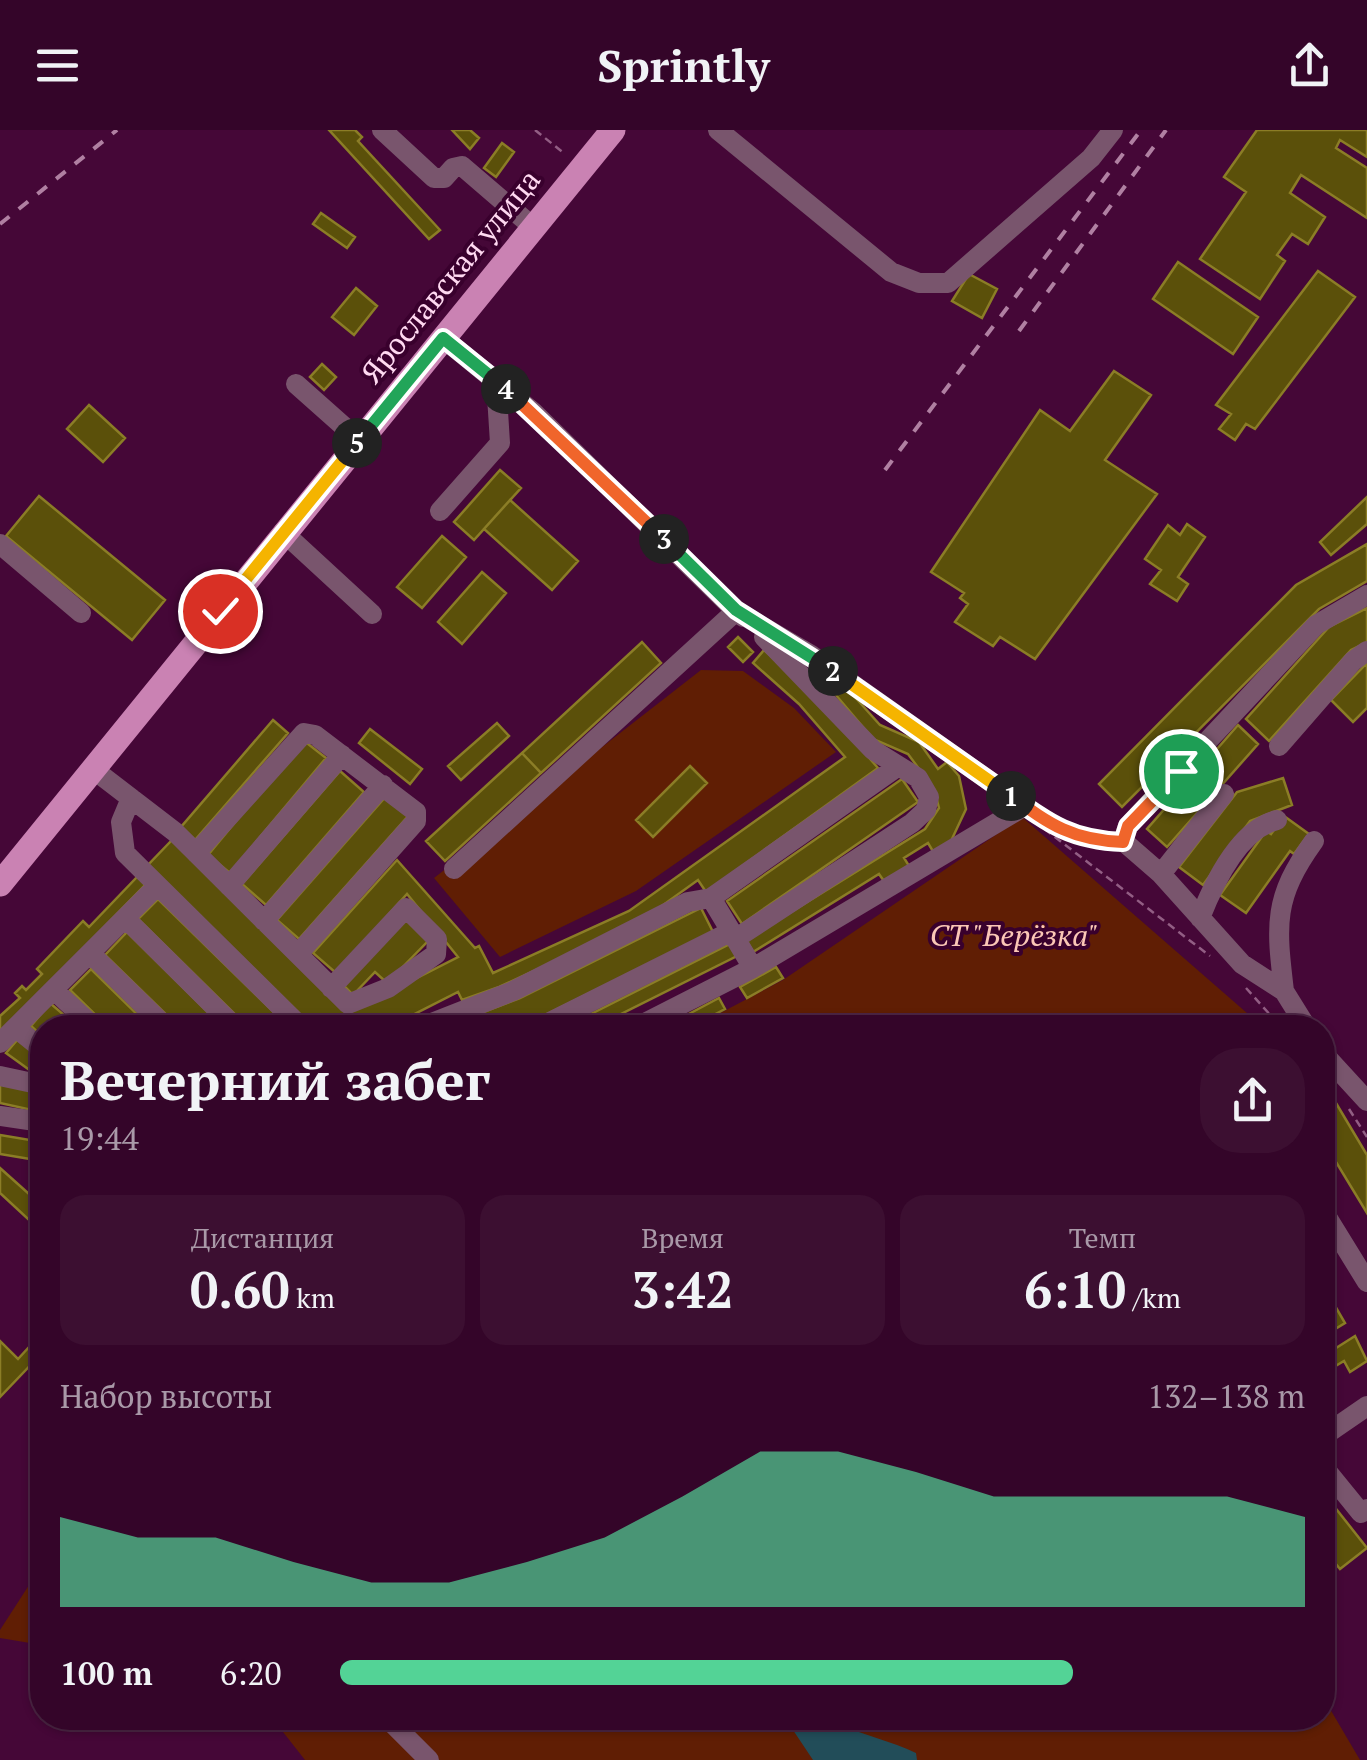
<!DOCTYPE html>
<html lang="ru">
<head>
<meta charset="utf-8">
<style>
	:root { --surface:#340529; --page:#3c0f31; --text:#f1f3f6; --muted:#a999a8; --line:#4e2646; --accent:#53d396 }
	body { margin:0; font-family:"PT Serif",serif; background:var(--page); color:var(--text); height:100vh; display:flex; flex-direction:column; font-size:38px; white-space:nowrap }
	* { box-sizing:border-box; margin:0 }
	p { font-size:32px; color:var(--muted) }
	.icon { flex:none; width:55px; height:55px; fill:none; stroke:currentColor; stroke-width:2; stroke-linecap:round; stroke-linejoin:round }
	.map { position:relative; flex:1; overflow:hidden }
	.side { position:absolute; left:30px; top:885px; width:1305px; height:715px; display:flex; flex-direction:column; background:var(--surface); border-radius:40px; box-shadow:0 2px 8px #0004,0 0 0 2px var(--line) }
	.side>* { flex:none }
	.pin { position:absolute; display:grid; place-items:center; width:85px; height:85px; color:#fff; margin:-42px; border:5px solid #fff; border-radius:50%; box-shadow:0 2px 10px #0007 }
	.km { position:absolute; width:50px; height:50px; margin:-25px; border-radius:50%; background:#222; color:#fff; font-size:28px; line-height:50px; text-align:center }
	.round { display:grid; place-items:center; flex:none; width:105px; height:105px; border-radius:40px; background:var(--page) }
	.summary { display:flex; align-items:center; justify-content:space-between; height:170px; padding:0 30px }
	h1 { font-size:55px; font-weight:600; line-height:75px }
	.stats { display:grid; grid-template-columns:repeat(3,1fr); gap:15px; height:170px; padding:10px 30px }
	.stats div { display:grid; align-content:center; border-radius:25px; background:var(--page); text-align:center }
	.stats b { font-size:50px; font-weight:600 }
	.stats small { font-size:28px; font-weight:400 }
	.stats p { font-size:28px }
	.chart { height:280px; padding:20px 30px }
	.chart p { display:flex; justify-content:space-between }
	.chart svg { width:100%; height:180px; margin-top:10px; fill:var(--accent); opacity:.7 }
	ul { padding:0 30px; list-style:none; font-size:32px }
	li { display:grid; grid-template-columns:160px 120px 1fr; align-items:center; height:75px }
	li i { height:25px; border-radius:12px; background:var(--accent) }
	header { display:flex; justify-content:space-between; align-items:center; height:130px; padding:0 30px; background:var(--surface); font-size:45px; font-weight:600 }
	.map>svg:first-child { display:block }
	.green { fill:#601e04 }
	.water { fill:#224d59 }
	.building { fill:#5b500a; stroke:#8b7d26; stroke-width:2.5 }
	.lines { fill:none; stroke-linecap:round; stroke-linejoin:round }
	.path { stroke:#925e84; stroke-width:2.5; stroke-dasharray:8 5; stroke-linecap:butt }
	.minor { stroke:#79556d; stroke-width:20 }
	.major { stroke:#ca82b3; stroke-width:25 }
	.rail { stroke:#b080a2; stroke-width:4; stroke-dasharray:12 12; stroke-linecap:butt }
	.split-1-casing { stroke:#fff; stroke-width:20 }
	.split-2-casing { stroke:#fff; stroke-width:20 }
	.split-3-casing { stroke:#fff; stroke-width:20 }
	.split-4-casing { stroke:#fff; stroke-width:20 }
	.split-5-casing { stroke:#fff; stroke-width:20 }
	.split-6-casing { stroke:#fff; stroke-width:20 }
	.split-1 { stroke:#f0652b; stroke-width:12 }
	.split-2 { stroke:#f5b400; stroke-width:12 }
	.split-3 { stroke:#22a559; stroke-width:12 }
	.split-4 { stroke:#f0652b; stroke-width:12 }
	.split-5 { stroke:#22a559; stroke-width:12 }
	.split-6 { stroke:#f5b400; stroke-width:12 }
	.labels { text-anchor:middle; dominant-baseline:central; stroke-width:8; stroke-linejoin:round; paint-order:stroke }
	.street-label { font-size:30px; fill:#ffd9f1; stroke:#39002d }
	.park-label { font-size:30px; font-style:italic; fill:#fbc7b6; stroke:#39002d }
</style>
</head>
<body>
<header><svg class="icon" aria-label="menu" viewBox="0 0 24 24"><path d="M4 6h16M4 12h16M4 18h16"/></svg>Sprintly<svg class="icon" aria-label="share" viewBox="0 0 24 24"><path d="M12 15V3M7 8l5-5 5 5M5 13v7h14v-7"/></svg></header>
<div class="map">
<svg width="1367" height="1630" viewBox="0 0 1367 1630">
	<rect width="100%" height="100%" fill="#450737"/>
	<path class="green" d="M701,540L743,541L794,578L836,622L636,761L500,827L434,748Z
		M1022,687L1263,897L692,898L783,850Z
		M42,1435V1515L0,1508V1500Z
		M1323,1567L1360,1630H305L272,1588H1322Z"/>
	<path class="water" d="M778,1588H842L840,1594C865,1606 891,1611 916,1623L917,1630H813L791,1597Z"/>
	<path class="building" d="M329,0H355L362,7L358,11L440,100L429,109Z
		M452,0H470L479,8L470,19Z
		M1257,0H1367V27L1340,10L1336,18L1367,38V88L1301,45L1290,63L1325,87L1308,114L1292,104L1277,125L1285,131L1260,169L1200,129L1246,62L1224,47Z
		M502,13L514,22L496,47L484,38Z
		M321,83L355,107L347,118L313,94Z
		M1178,132L1258,187L1233,224L1153,169Z
		M1318,141L1355,167L1255,299L1246,294L1235,310L1219,299L1231,284L1216,275Z
		M969,144L997,159L982,188L952,171Z
		M356,158L377,176L354,205L332,187Z
		M322,234L336,247L324,260L310,247Z
		M1114,241L1151,265L1105,330L1157,364L1035,529L1000,507L993,516L955,492L968,474L960,468L964,463L931,442L1040,280L1070,301Z
		M89,275L125,308L103,332L67,299Z
		M500,340L521,358L474,410L454,392Z
		M39,366L165,470L132,510L6,406Z
		M1367,367V394L1331,425L1320,412Z
		M510,370L578,431L552,460L484,399Z
		M1187,394L1205,407L1178,447L1188,454L1177,471L1150,454L1161,440L1145,429L1168,395L1180,405Z
		M442,406L466,427L422,478L397,457Z
		M1367,414V451L1319,479L1122,677L1099,654L1296,455Z
		M482,442L506,463L462,514L438,492Z
		M1367,478V512L1351,520L1269,611L1246,589L1329,497Z
		M738,507L753,522L743,532L728,517Z
		M642,512L661,533L541,643L522,623Z
		M764,520L812,562L878,638L706,762L698,750L638,793L499,857L462,870L458,862L387,898H314L148,735L172,710L348,883L458,827L407,764L336,843L313,823L397,730L475,818L479,816L493,843L629,781L845,627L799,574L753,533Z
		M1367,533V578L1353,592L1331,570Z
		M845,556L880,595L919,612L938,639L947,632L959,646L966,679L951,711L934,723L928,713L904,728L911,739L886,754L879,744L753,822L746,810L925,699L939,678L934,659L908,624L873,609L835,564Z
		M273,590L288,603L195,710L181,697Z
		M497,593L509,606L461,650L448,636Z
		M1238,595L1258,614L1167,717L1147,699Z
		M370,599L422,639L410,654L359,613Z
		M303,610L326,628L230,743L208,725Z
		M522,623L541,643L445,731L426,711Z
		M690,636L707,653L653,707L636,690Z
		M340,641L364,662L266,775L242,754Z
		M1283,648L1292,675L1250,691L1203,755L1179,737L1237,662Z
		M902,649L918,672L742,794L727,771Z
		M388,664L410,684L299,809L277,790Z
		M1284,686L1309,704L1294,724L1290,721L1246,783L1220,765L1266,701L1271,704Z
		M138,746L146,754L0,904V886L20,868L15,863L22,856L26,860L42,844L37,839L83,791L89,797Z
		M158,769L290,898H249L138,789Z
		M701,778L713,802L535,890L516,898H442L520,868Z
		M407,787L430,809L387,853L375,842L353,865L342,854Z
		M127,802L224,898H180L105,825Z
		M730,814L737,826L593,898H563Z
		M776,837L783,848L747,868L740,857Z
		M91,839L151,898H109L70,860Z
		M719,868L725,879L691,897L685,886Z
		M50,873L79,898H42V906L31,896Z
		M18,909L42,930V949L6,923Z
		M0,952L42,961L41,982L0,973Z
		M1330,963L1367,1025V1083L1322,1009V967Z
		M0,1005L42,1012V1031L0,1024Z
		M0,1038L29,1064H42V1102L0,1063Z
		M1331,1169L1345,1193L1327,1204L1336,1218L1355,1206L1367,1231L1350,1242L1344,1231L1322,1244V1174Z
		M42,1203V1223L0,1267V1211L18,1229Z
		M1322,1361L1367,1418L1340,1439L1322,1417Z"/>
	<g class="lines">
		<path class="path" d="M535,0L565,24
			M1038,686L1088,711H1104
			M1034,691L1210,826
			M1246,858L1282,898
			M1349,979L1367,1007"/>
		<path class="minor" d="M382,0L434,48H444L453,38L462,36L533,97
			M718,0L891,142L919,153H948L1091,28L1113,0
			M443,208L533,282L736,481L811,525L1025,676L753,838L635,898
			M296,254L359,310
			M440,381L500,313L496,250
			M283,402L372,484
			M0,414L81,483
			M1279,616L1353,531L1367,521
			M93,639L175,702L348,874L388,858L436,824L437,809L406,778L331,858
			M131,668L121,692L125,723L302,898
			M196,723L304,603L315,605L416,682V691L298,824
			M454,739L736,481L743,487
			M1161,744L1224,664
			M229,756L342,625
			M711,768L897,637
			M125,788L236,898
			M1200,788C1213,755 1239,699 1277,690
			M264,791L383,655
			M735,809L912,693L926,680L929,667L918,648L873,620L764,507
			M91,824L167,898
			M55,861L95,898
			M1284,861C1276,794 1273,768 1314,711
			M16,898L42,919
			M419,898L513,861L688,772L711,768L753,838
			M538,898L730,802
			M1307,898L1284,861L1242,834L1161,744L1123,711L1128,696L1316,495L1367,465
			M0,913L157,756
			M1322,922L1367,971
			M0,946L42,955
			M0,986L42,992
			M1322,1079L1367,1152
			M1322,1307L1367,1276
			M1322,1335L1361,1383L1367,1379
			M387,1588L429,1630"/>
		<path class="major" d="M0,754L613,0"/>
		<path class="rail" d="M0,94L117,0
			M1019,201L1166,0
			M885,340L1141,0"/>
	</g>
	<g class="lines">
		<defs>
			<path id="split-1" d="M1011,666C1051,695 1072,710 1123,712L1128,696L1181,641"/>
			<path id="split-2" d="M833,541L1011,666"/>
			<path id="split-3" d="M664,409L736,480L833,541"/>
			<path id="split-4" d="M506,259L664,409"/>
			<path id="split-5" d="M357,313L443,208L506,259"/>
			<path id="split-6" d="M220,481L357,313"/>
		</defs>
		<use href="#split-1" class="split-1-casing"/>
		<use href="#split-2" class="split-2-casing"/>
		<use href="#split-3" class="split-3-casing"/>
		<use href="#split-4" class="split-4-casing"/>
		<use href="#split-5" class="split-5-casing"/>
		<use href="#split-6" class="split-6-casing"/>
		<use href="#split-1" class="split-1"/>
		<use href="#split-2" class="split-2"/>
		<use href="#split-3" class="split-3"/>
		<use href="#split-4" class="split-4"/>
		<use href="#split-5" class="split-5"/>
		<use href="#split-6" class="split-6"/>
	</g>
	<g class="labels">
		<g class="street-label">
			<text transform="translate(450 146) rotate(-51)">Ярославская улица</text>
		</g>
		<g class="park-label">
			<text x="1014" y="805">СТ "Берёзка"</text>
		</g>
	</g>
</svg>
<div class="pin" style="left:1181px;top:641px;background:#1e9e55"><svg class="icon" aria-label="arrive" viewBox="0 0 24 24"><path d="M6 21V4h12l-3 4 3 4H6"/></svg></div>
<div class="pin" style="left:220px;top:481px;background:#d93025"><svg class="icon" aria-label="check" viewBox="0 0 24 24"><path d="M5 12l5 5 9-10"/></svg></div>
<b class="km" style="left:1011px;top:666px">1</b>
<b class="km" style="left:833px;top:541px">2</b>
<b class="km" style="left:664px;top:409px">3</b>
<b class="km" style="left:506px;top:259px">4</b>
<b class="km" style="left:357px;top:313px">5</b>
<section class="side">
<div class="summary"><div><h1>Вечерний забег</h1><p>19:44</p></div><a class="round"><svg class="icon" aria-label="share" viewBox="0 0 24 24"><path d="M12 15V3M7 8l5-5 5 5M5 13v7h14v-7"/></svg></a></div>
<div class="stats">
<div><p>Дистанция</p><b>0.60<small> km</small></b></div>
<div><p>Время</p><b>3:42</b></div>
<div><p>Темп</p><b>6:10<small> /km</small></b></div>
</div>
<div class="chart"><p><span>Набор высоты</span>132–138 m</p>
<svg viewBox="0 0 160 44" preserveAspectRatio="none"><path d="M0 44V22L10 27L20 27L30 33L40 38L50 38L60 33L70 27L80 17L90 6L100 6L110 11L120 17L130 17L140 17L150 17L160 22V44z"/></svg>
</div>
<ul>
<li><b>100 m</b>6:20<i style="width:76%"></i></li>
</ul>
</section>
</div>
</body>
</html>
